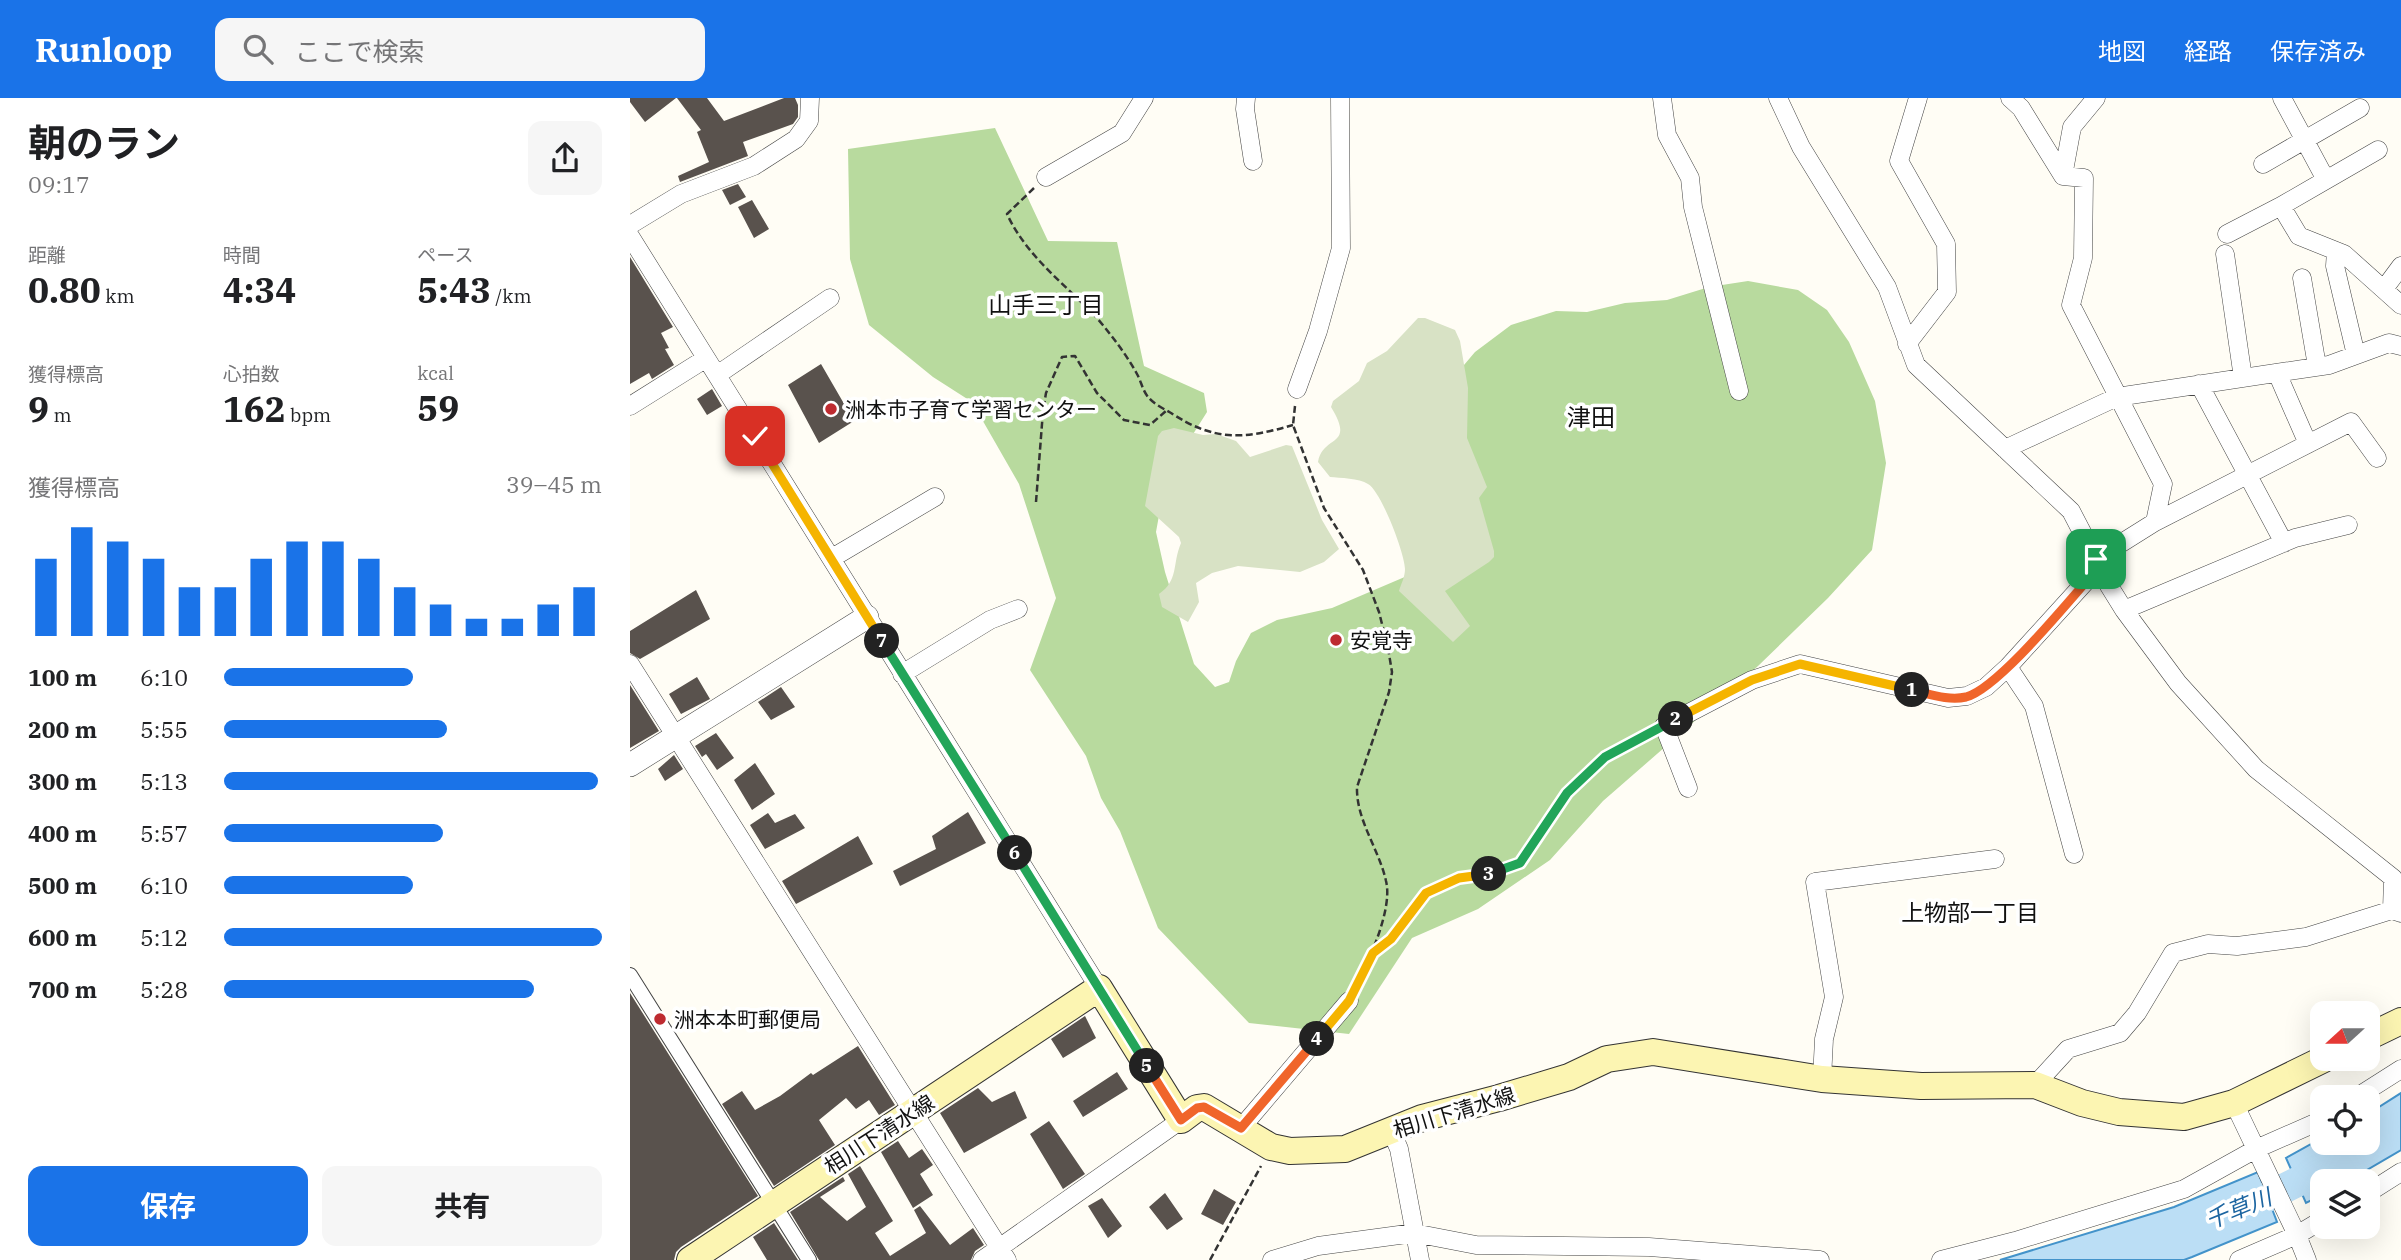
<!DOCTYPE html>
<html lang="ja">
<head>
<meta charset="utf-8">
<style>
	:root { --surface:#fff; --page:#f6f6f6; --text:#202124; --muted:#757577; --accent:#1a73e8 }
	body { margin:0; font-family:"IBM Plex Serif","Noto Sans JP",serif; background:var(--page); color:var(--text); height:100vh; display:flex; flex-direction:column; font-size:26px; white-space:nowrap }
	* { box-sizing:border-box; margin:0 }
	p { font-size:23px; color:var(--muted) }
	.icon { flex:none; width:38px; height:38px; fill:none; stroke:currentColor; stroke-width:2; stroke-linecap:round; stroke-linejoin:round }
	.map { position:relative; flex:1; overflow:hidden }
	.details { display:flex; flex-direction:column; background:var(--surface); width:630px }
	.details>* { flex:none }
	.needle { width:46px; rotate:249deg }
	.buttons { position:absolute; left:1680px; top:903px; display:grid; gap:14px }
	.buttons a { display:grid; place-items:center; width:70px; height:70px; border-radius:14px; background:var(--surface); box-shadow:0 7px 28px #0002; font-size:35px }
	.pin { position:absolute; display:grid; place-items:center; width:60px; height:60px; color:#fff; margin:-30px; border-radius:14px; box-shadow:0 4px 10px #0006 }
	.km { position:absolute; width:35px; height:35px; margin:-18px; border-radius:50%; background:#222; color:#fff; font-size:19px; line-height:35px; text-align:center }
	.round { display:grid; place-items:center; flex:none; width:74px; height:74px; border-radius:14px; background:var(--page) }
	.summary { display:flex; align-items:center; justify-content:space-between; height:119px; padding:0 28px }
	h1 { font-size:38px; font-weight:700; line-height:52px }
	.figures { display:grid; grid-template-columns:repeat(3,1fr); gap:10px; height:119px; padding:7px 28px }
	.figures div { display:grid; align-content:center }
	.figures b { font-size:35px; font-weight:700 }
	.figures small { font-size:19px; font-weight:400 }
	.figures p { font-size:19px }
	.chart { height:196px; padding:14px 28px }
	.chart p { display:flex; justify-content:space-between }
	.chart svg { width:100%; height:126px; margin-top:7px; stroke:var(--accent); stroke-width:6 }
	.primary-button { display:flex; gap:14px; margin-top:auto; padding:14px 28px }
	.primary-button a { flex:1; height:80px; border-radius:14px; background:var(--accent); color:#fff; font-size:28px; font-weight:700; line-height:80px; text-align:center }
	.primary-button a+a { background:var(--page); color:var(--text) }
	ul { padding:0 28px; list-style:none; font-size:23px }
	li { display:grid; grid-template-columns:112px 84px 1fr; align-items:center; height:52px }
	li i { height:18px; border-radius:9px; background:var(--accent) }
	header { display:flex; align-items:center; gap:42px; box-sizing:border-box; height:98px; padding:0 35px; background:var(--accent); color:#fff }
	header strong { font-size:33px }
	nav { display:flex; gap:38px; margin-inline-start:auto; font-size:24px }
	.search { width:490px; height:63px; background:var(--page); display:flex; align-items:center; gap:18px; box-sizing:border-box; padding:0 24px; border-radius:14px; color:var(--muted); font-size:26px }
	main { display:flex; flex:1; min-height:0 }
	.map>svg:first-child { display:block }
	.forest { fill:#b8da9e }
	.cemetery { fill:#d8e2c5 }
	.water { fill:#bbdef5; stroke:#4393ca; stroke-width:2 }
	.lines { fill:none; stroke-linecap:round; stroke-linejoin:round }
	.river { stroke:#bbdef5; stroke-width:30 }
	.building { fill:#59524d }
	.pedestrian-casing { stroke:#444; stroke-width:16 }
	.minor-casing { stroke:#444; stroke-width:19 }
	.tertiary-casing { stroke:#444; stroke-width:24 }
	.secondary-casing { stroke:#333; stroke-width:28 }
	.path { stroke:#333; stroke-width:2.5; stroke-dasharray:7 3.5; stroke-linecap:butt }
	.pedestrian { stroke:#fff; stroke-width:14 }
	.minor { stroke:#fff; stroke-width:18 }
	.tertiary { stroke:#fff; stroke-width:23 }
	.secondary { stroke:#fcf5b2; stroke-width:26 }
	.split-1-casing { stroke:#fff; stroke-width:14 }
	.split-2-casing { stroke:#fff; stroke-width:14 }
	.split-3-casing { stroke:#fff; stroke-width:14 }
	.split-4-casing { stroke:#fff; stroke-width:14 }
	.split-5-casing { stroke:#fff; stroke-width:14 }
	.split-6-casing { stroke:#fff; stroke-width:14 }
	.split-7-casing { stroke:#fff; stroke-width:14 }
	.split-8-casing { stroke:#fff; stroke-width:14 }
	.split-1 { stroke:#f0652b; stroke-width:9 }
	.split-2 { stroke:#f5b400; stroke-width:9 }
	.split-3 { stroke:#22a559; stroke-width:9 }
	.split-4 { stroke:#f5b400; stroke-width:9 }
	.split-5 { stroke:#f0652b; stroke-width:9 }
	.split-6 { stroke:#22a559; stroke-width:9 }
	.split-7 { stroke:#22a559; stroke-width:9 }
	.split-8 { stroke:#f5b400; stroke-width:9 }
	.poi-dot { fill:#be2b30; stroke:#fff; stroke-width:2.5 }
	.labels { text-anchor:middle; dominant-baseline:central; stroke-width:7; stroke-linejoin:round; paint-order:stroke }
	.poi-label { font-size:21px; fill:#111; stroke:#fff; text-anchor:start }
	.street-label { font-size:21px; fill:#111; stroke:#fff }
	.neighbourhood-label { font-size:23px; fill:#111; stroke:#fff }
	.water-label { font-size:23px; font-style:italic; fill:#1c65a1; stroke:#fff }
	.quarter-label { font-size:24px; fill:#111; stroke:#fff }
</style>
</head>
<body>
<header>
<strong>Runloop</strong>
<div class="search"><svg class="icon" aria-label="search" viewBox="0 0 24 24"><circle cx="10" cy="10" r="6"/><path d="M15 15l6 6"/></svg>ここで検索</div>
<nav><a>地図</a><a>経路</a><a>保存済み</a></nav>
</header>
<main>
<section class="details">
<div class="summary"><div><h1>朝のラン</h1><p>09:17</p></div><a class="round"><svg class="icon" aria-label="share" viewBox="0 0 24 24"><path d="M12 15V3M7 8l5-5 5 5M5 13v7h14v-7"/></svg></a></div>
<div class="figures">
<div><p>距離</p><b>0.80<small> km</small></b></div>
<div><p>時間</p><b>4:34</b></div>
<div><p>ペース</p><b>5:43<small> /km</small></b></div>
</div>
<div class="figures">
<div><p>獲得標高</p><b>9<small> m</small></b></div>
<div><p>心拍数</p><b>162<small> bpm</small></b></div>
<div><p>kcal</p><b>59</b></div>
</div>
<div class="chart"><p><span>獲得標高</span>39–45 m</p>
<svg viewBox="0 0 160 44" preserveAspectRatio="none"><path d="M5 44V17M15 44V6M25 44V11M35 44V17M45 44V27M55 44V27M65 44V17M75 44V11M85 44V11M95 44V17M105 44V27M115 44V33M125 44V38M135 44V38M145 44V33M155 44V27"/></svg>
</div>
<ul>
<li><b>100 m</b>6:10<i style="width:50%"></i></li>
<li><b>200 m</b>5:55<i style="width:59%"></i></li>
<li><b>300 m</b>5:13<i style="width:99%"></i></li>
<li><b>400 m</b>5:57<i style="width:58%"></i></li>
<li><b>500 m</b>6:10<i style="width:50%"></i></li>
<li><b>600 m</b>5:12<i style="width:100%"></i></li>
<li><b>700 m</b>5:28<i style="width:82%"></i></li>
</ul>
<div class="primary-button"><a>保存</a><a>共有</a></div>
</section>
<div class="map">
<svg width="1771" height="1162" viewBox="0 0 1771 1162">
	<rect width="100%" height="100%" fill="#fffdf5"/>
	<path class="forest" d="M365,30L418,143L487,144L514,268L574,295L577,314L536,379L526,434L535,474L564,566L585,589L599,584L606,563L621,535L647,522L702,510L777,478L834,267L845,254L881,227L926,213L957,214L995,205L1037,202L1079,189L1118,183L1168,192L1197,212L1219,244L1245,303L1256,365L1242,452L1198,500L1128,568L973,703L920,762L848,811L782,840L719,936L619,925L528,830L490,733L471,700L456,658L400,572L426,500L389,386L342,304L303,279L239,227L220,161L218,51Z"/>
	<path class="cemetery" d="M788,220H795L825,232L830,243L838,290L837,340L857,389L849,400L864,453V459L859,464L815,493L840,528L823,544L769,493C771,486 775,479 775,471C775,456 751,393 738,386C729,380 710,380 700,379L688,364C693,336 726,350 701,309L703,303L729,283L737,265L757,253Z
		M544,330L573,337L586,336L606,343L620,359L656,347L662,348L692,422L709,451L694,464L670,474L608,468L582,475L566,485L569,504L558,524L532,509L529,496C549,482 542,466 551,445L549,439L515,408L528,338L532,333Z"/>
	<path class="water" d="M1771,995V1052L1718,1083H1692V1097L1676,1105L1656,1060L1692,1040V1045H1738V1016Z
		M1628,1074L1647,1124L1562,1159L1554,1162H1370L1544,1109Z"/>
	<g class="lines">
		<path class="river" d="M1619,1108L1705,1065L1735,1045"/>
	</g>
	<path class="building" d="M0,0H46L15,24L0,4Z
		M47,0H77L94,23L154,0H165L168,7V19L163,26L113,44L118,58L50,84L48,78L79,64L67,34L71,32Z
		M108,86L116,99L100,107L92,92Z
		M122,102L139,131L124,140L108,109Z
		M0,159L43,229L31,235L39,250L35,251L44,267L22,281L19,275L0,286Z
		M191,266L224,323L189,345L158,287Z
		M82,291L92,308L77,317L67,301Z
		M66,492L80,521L10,561L0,555V533Z
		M67,579L80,601L51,616L39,596Z
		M0,587L29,633L0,650Z
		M151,589L165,609L141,622L128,604Z
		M86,635L104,660L87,672L76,656L72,659L65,648Z
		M44,657L53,671L35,683L28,671Z
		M125,665L145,696L122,712L104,682Z
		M338,714L356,745L270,788L263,773L306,751L302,738Z
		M138,715L145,725L165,716L175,730L135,751L120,727Z
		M228,738L243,766L166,806L152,783Z
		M0,895L128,1098L51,1149L46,1154L44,1162H0Z
		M455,918L466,940L433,960L421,941Z
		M228,948L265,1007L249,1017L239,1002L226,1011L216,1000L189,1022L205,1047L144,1088L92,1006L112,993L125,1012L150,998L181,975L183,977Z
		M487,974L498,991L453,1019L443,1003Z
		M348,990L362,1004L385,993L397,1020L334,1055L310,1015Z
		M419,1023L455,1076L433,1091L400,1036Z
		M268,1043L279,1060L292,1051L303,1067L290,1076L303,1097L283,1110L251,1054Z
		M230,1068L263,1123L245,1135L260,1158L296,1135L284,1112L290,1108L320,1147L343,1130L354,1147L345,1153L341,1162H189L160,1114L213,1079L215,1083L190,1099L217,1123L236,1109L218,1076Z
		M584,1091L606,1104L593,1127L571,1116Z
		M535,1095L553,1121L537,1132L519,1109Z
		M472,1100L492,1128L478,1140L458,1108Z
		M144,1125L168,1162H137L123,1139Z"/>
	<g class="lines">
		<defs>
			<path id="pedestrian" d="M0,877L179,1162"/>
			<path id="minor" d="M616,0L615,11L623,63
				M1032,0L1037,37L1060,80L1063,109L1109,293
				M1148,0L1171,49L1257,189L1286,267L1441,413L1466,461L1468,470L1494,512L1548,585L1626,671L1763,780L1762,812
				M1380,0L1391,10L1433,78L1454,80L1453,160L1441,207L1533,386L1525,424L1466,461
				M1652,0L1696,82L1651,108L1669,138L1714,156L1771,207
				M1633,66L1730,10
				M1433,78L1442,29L1466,0
				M416,79L492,35L514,0
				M1696,82L1748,52
				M0,127L51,96L124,68L166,41L179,23L180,0
				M1597,136L1651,108
				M0,138L469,890
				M1706,153L1705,168L1726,257
				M1595,156L1613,280
				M1672,180L1687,268
				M1754,191L1771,168
				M1277,246L1317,194L1316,146L1269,63L1288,0
				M1647,275L1678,346
				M87,277L200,200
				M1569,286L1654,445
				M667,291L688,233L711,150L710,0
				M0,308L75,261
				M1375,351L1487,299L1699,267L1759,245L1771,248
				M1525,424L1721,324L1747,360
				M202,460L305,399
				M1494,512L1665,440L1718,427
				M0,566L377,1162
				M1378,569L1404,608L1444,756
				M272,576L360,522L388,511
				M1058,690L1034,628L1122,582L1170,566L1318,600L1337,598L1356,589L1378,569L1468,470
				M1192,981L1194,941L1204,899L1185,784L1365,761
				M1405,987L1438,951L1490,935L1507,915L1543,855L1578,846L1607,848L1676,839L1762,812L1771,815
				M1727,999L1771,971
				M1604,1005L1667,1137L1677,1162
				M611,1030L719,903
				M761,1032L769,1051L790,1162
				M1738,1095L1771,1074
				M352,1162L551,1022
				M642,1162L688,1148L784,1135L846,1147L1019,1149L1190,1162
				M1311,1162L1385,1143L1554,1091L1626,1051L1692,1022
				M1609,1162L1667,1137L1692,1122"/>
			<path id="tertiary" d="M0,667L237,519"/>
			<path id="secondary" d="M1738,939L1771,923
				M60,1162L469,890L551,1022L567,1010L574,1009L641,1049L660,1053L715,1051L792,1020L869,1000L939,979L977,961L1023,954L1192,981L1291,988L1405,987L1452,1005L1489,1014L1554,1019L1604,1005L1694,961"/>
		</defs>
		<use href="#pedestrian" class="pedestrian-casing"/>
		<use href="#minor" class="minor-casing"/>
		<use href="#tertiary" class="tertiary-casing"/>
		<use href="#secondary" class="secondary-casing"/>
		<path class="path" d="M404,90L377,116C397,159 435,186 467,220C482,238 496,256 507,276C511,283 513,294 519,300C524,306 534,311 541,315C585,344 615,341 663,327
			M665,308L663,327L694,410L733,472L749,514L758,550L762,574L759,594L727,689C726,722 749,751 756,783C763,811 739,862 727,887
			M406,404L413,313L416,295L432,259L445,258L467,295L494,322L520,327L537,312
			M743,854L760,840L796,795L829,780L864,775L890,765L937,695L975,659L1020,635
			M580,1162L631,1068"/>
		<use href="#pedestrian" class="pedestrian"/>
		<use href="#minor" class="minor"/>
		<use href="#tertiary" class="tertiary"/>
		<use href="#secondary" class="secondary"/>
	</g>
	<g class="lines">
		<defs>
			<path id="split-1" d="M1282,592C1300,596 1318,603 1336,599C1369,590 1442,499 1468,470L1466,461"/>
			<path id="split-2" d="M1046,621L1122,582L1170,566L1282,592"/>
			<path id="split-3" d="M859,776L890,765L937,695L975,659L1046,621"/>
			<path id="split-4" d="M687,941L719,903L743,855L761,841L796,795L829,780L859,776"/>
			<path id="split-5" d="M517,968L551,1022L567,1010L574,1009L611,1030L687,941"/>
			<path id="split-6" d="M385,755L517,968"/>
			<path id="split-7" d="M252,543L385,755"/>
			<path id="split-8" d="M125,338L252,543"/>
		</defs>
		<use href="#split-1" class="split-1-casing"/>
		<use href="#split-2" class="split-2-casing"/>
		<use href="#split-3" class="split-3-casing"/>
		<use href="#split-4" class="split-4-casing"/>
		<use href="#split-5" class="split-5-casing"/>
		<use href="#split-6" class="split-6-casing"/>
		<use href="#split-7" class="split-7-casing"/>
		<use href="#split-8" class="split-8-casing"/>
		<use href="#split-1" class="split-1"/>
		<use href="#split-2" class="split-2"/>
		<use href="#split-3" class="split-3"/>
		<use href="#split-4" class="split-4"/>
		<use href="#split-5" class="split-5"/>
		<use href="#split-6" class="split-6"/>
		<use href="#split-7" class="split-7"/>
		<use href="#split-8" class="split-8"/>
	</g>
	<g class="poi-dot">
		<circle cx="201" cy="311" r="7"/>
		<circle cx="706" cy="542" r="7"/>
		<circle cx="30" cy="921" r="7"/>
	</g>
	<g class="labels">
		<g class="poi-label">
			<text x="215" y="311">洲本市子育て学習センター</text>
			<text x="720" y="542">安覚寺</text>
			<text x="44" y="921">洲本本町郵便局</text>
		</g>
		<g class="street-label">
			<text transform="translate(824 1014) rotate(-17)">相川下清水線</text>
			<text transform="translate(249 1036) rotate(-33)">相川下清水線</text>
		</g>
		<g class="neighbourhood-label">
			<text x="416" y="206">山手三丁目</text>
			<text x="1340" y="814">上物部一丁目</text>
		</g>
		<g class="water-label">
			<text transform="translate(1608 1110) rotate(-22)">千草川</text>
		</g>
		<g class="quarter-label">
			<text x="961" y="319">津田</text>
		</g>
	</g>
</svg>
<div class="buttons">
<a><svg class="needle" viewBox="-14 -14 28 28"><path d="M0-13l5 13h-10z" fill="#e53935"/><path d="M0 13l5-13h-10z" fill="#757577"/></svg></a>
<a><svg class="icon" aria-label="locate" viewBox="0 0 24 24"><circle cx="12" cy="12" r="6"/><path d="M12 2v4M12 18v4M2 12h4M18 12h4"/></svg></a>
<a><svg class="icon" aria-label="layers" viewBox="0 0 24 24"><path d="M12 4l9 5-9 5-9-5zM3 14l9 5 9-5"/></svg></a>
</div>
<div class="pin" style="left:1466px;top:461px;background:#1e9e55"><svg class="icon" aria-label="arrive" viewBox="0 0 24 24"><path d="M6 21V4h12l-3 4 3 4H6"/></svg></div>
<div class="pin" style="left:125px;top:338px;background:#d93025"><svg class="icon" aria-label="check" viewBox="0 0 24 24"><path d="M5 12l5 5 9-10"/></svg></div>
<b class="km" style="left:1282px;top:592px">1</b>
<b class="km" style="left:1046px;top:621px">2</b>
<b class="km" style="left:859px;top:776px">3</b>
<b class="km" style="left:687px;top:941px">4</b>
<b class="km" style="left:517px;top:968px">5</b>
<b class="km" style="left:385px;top:755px">6</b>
<b class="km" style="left:252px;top:543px">7</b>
</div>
</main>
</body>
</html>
